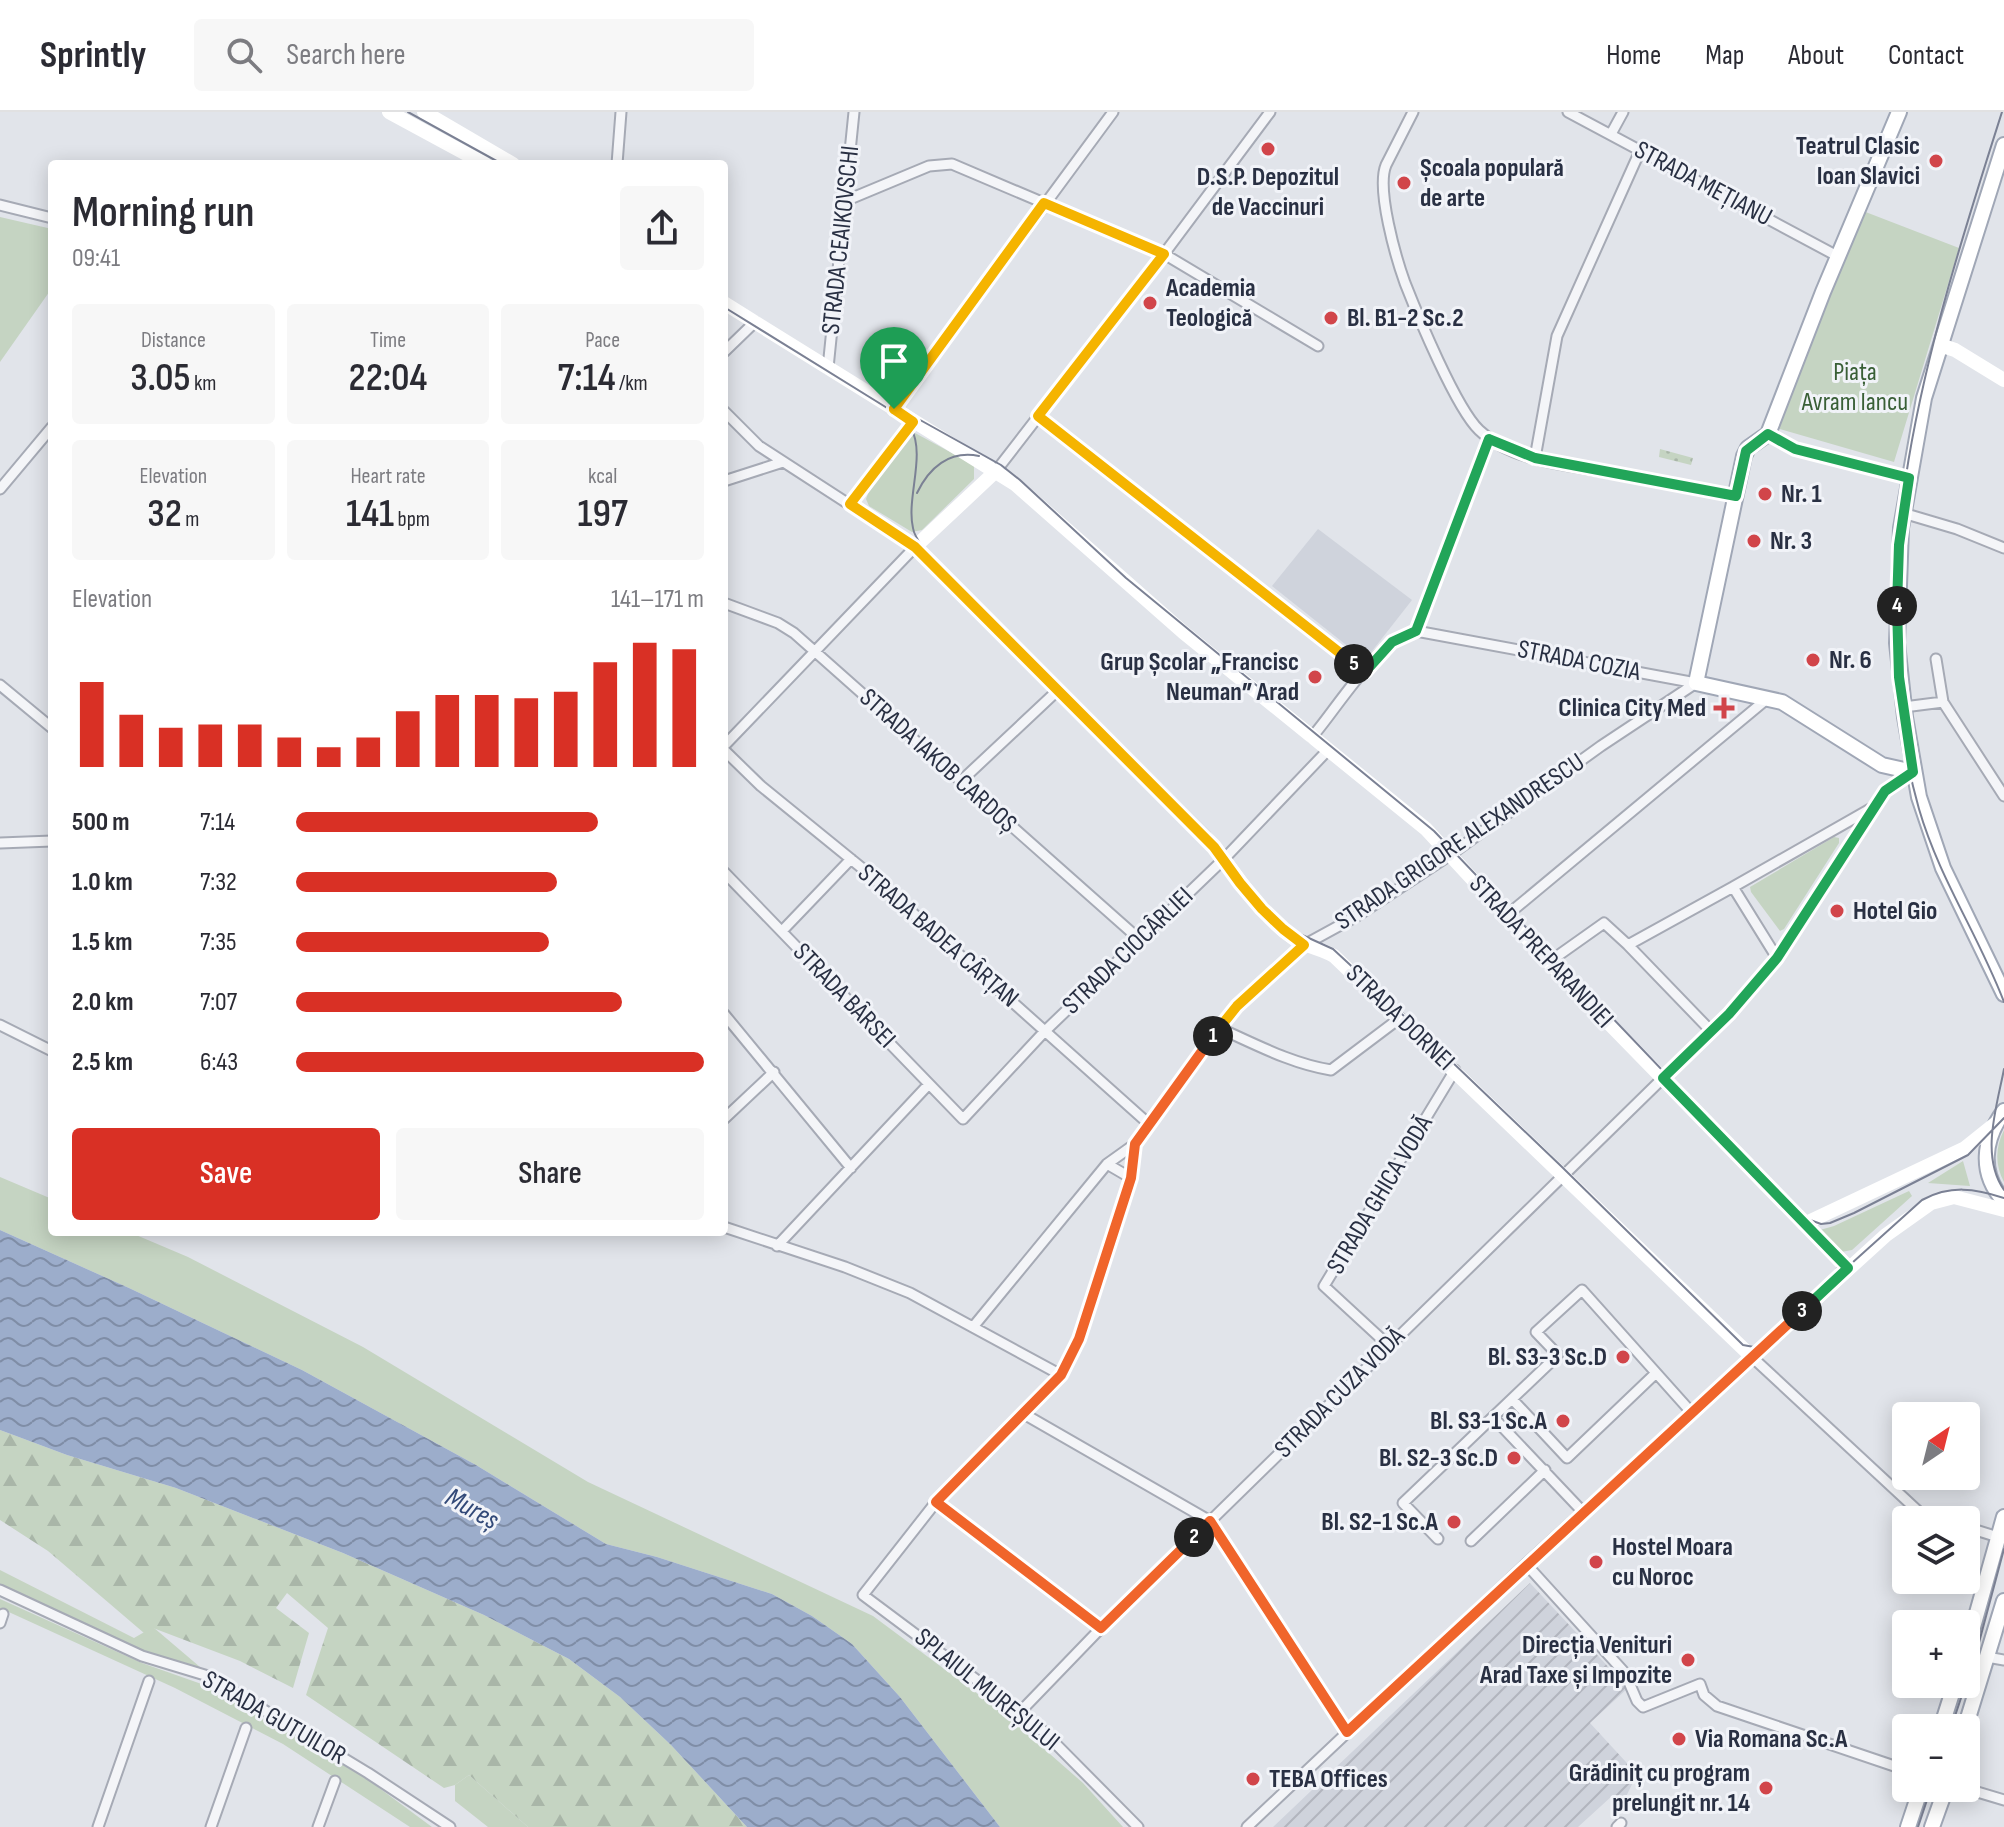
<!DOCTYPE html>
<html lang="en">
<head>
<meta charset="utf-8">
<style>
	:root { --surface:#fff; --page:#f7f7f7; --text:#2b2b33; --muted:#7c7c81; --line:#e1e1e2; --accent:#d93025 }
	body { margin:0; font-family:"Sofia Sans Condensed",sans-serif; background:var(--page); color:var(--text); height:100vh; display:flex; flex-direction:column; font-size:30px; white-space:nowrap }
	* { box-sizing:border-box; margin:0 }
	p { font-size:26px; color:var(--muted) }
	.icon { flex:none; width:44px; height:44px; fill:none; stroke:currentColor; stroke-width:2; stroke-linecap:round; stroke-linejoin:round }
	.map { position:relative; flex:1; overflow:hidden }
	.drawer { position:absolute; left:48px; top:48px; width:680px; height:1076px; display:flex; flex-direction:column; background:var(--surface); border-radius:8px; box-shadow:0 4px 20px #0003 }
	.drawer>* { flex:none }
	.needle { width:52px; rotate:35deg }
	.fabs { position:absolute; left:1892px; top:1290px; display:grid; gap:16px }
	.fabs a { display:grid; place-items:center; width:88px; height:88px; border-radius:8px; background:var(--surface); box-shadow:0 4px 20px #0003; font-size:40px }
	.pin { position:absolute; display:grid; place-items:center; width:68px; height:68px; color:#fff; margin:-82px -34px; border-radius:50% 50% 50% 0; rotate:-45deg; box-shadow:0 0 8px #0007 }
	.pin .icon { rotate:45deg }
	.km { position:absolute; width:40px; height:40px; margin:-20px; border-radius:50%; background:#222; color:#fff; font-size:22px; line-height:40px; text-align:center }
	.round { display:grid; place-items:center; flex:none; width:84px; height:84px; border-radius:8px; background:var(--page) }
	.summary { display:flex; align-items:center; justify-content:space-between; height:136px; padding:0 24px }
	h1 { font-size:44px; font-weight:600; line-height:60px }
	.stats { display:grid; grid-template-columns:repeat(3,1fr); gap:12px; height:136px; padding:8px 24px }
	.stats div { display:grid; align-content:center; border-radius:8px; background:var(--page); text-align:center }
	.stats b { font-size:40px; font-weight:600 }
	.stats small { font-size:22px; font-weight:400 }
	.stats p { font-size:22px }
	.chart { height:224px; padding:16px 24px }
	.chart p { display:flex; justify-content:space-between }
	.chart svg { width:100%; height:144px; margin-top:8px; stroke:var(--accent); stroke-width:6 }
	.action { display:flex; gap:16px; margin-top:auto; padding:16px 24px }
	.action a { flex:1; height:92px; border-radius:8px; background:var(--accent); color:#fff; font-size:32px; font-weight:600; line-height:92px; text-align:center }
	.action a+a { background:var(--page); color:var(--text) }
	ul { padding:0 24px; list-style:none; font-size:26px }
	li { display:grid; grid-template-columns:128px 96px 1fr; align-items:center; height:60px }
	li i { height:20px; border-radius:10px; background:var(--accent) }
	header { display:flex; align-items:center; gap:48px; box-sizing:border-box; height:112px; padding:0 40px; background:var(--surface); border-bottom:2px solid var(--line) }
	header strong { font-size:38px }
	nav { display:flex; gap:44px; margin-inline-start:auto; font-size:28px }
	.search { width:560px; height:72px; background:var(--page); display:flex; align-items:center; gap:20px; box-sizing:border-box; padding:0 28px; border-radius:8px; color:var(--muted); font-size:30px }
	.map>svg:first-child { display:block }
	.built { fill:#cfd3dc }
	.industrial { fill:url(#industrial-furrows) }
	.green { fill:#c5d4c2 }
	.forest { fill:url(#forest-firs) }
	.garden { fill:url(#garden-dots) }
	.water { fill:url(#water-waves) }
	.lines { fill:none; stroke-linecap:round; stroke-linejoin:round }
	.street-casing { stroke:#a6aab5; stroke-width:13 }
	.primary-casing { stroke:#a0a7b6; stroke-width:18 }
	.street { stroke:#f4f5f8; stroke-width:9 }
	.secondary { stroke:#fff; stroke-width:14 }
	.primary { stroke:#fff; stroke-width:14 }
	.tram { stroke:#7b8194; stroke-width:2 }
	.split-1-casing { stroke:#fff; stroke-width:16 }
	.split-2-casing { stroke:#fff; stroke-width:16 }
	.split-3-casing { stroke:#fff; stroke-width:16 }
	.split-4-casing { stroke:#fff; stroke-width:16 }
	.split-5-casing { stroke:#fff; stroke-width:16 }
	.split-6-casing { stroke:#fff; stroke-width:16 }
	.split-1 { stroke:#f5b400; stroke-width:10 }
	.split-2 { stroke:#f0652b; stroke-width:10 }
	.split-3 { stroke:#f0652b; stroke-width:10 }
	.split-4 { stroke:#22a559; stroke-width:10 }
	.split-5 { stroke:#22a559; stroke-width:10 }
	.split-6 { stroke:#f5b400; stroke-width:10 }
	.poi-dot { fill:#d1454a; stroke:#f1f3f8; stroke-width:3 }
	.labels { text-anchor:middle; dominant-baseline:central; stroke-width:6; stroke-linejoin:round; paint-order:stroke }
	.poi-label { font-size:26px; font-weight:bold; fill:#293043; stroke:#f1f3f8; text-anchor:start }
	.street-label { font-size:26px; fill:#293043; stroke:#f1f3f8 }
	.park-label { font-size:26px; fill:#395f36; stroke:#f1f3f8 }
	.water-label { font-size:28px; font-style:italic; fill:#324978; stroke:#f1f3f8 }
</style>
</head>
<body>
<header>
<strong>Sprintly</strong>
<div class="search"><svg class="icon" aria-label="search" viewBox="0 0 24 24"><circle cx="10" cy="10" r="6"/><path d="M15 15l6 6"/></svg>Search here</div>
<nav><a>Home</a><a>Map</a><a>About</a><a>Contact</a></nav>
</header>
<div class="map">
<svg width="2004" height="1715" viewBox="0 0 2004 1715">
	<defs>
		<pattern id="industrial-furrows" width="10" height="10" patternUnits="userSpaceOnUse" patternTransform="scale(2)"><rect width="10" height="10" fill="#cfd3dc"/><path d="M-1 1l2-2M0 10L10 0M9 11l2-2" fill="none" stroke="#b2b5be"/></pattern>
		<pattern id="forest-firs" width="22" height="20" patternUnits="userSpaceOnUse" patternTransform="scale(2)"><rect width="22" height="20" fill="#c5d4c2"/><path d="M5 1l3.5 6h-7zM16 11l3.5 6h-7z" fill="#a9b6a8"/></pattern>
		<pattern id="garden-dots" width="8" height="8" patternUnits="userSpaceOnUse" patternTransform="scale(2)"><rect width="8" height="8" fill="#c5d4c2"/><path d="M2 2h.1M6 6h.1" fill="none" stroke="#a9b6a8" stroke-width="1.8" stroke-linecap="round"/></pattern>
		<pattern id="water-waves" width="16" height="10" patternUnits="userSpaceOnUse" patternTransform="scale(2)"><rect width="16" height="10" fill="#9cadcb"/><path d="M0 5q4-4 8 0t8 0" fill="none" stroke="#7f8da6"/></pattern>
	</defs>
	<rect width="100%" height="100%" fill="#e1e4ea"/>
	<path class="built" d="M1318,417L1412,488L1365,548L1272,474Z"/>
	<path class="industrial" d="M1530,1471L1628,1576L1590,1611L1637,1662L1621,1695L1612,1684L1578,1715H1273Z"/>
	<path class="green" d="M1863,99L1959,136L1894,350L1776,316Z
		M0,105L52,117V176L0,250Z
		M915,321L974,353V367L922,418L912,420L869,394L866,387L869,379L906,327Z
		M1834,725L1839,726V731L1784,817L1780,819L1751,780L1750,775Z
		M2004,1018V1070C1995,1053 1995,1036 2004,1018Z
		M1963,1049L1970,1074L1928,1071Z
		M0,1065L52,1087V1120H129L188,1145L363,1235L588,1370L873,1504L1002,1600L1083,1671L1123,1715H1000L900,1585L852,1532L812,1504L772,1482L657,1445L606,1432L476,1353L302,1258L129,1176L0,1118Z
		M1909,1079L1912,1084L1852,1138L1841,1140L1820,1118L1834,1114Z
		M0,1458L134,1526L153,1515L200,1555L198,1557L145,1541L0,1474Z
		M0,1487L142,1551L210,1575L367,1667L432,1715H410L283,1632L175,1576L0,1496Z
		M469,1663L528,1715H488L455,1689V1673Z"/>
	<path class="forest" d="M0,1318L67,1343L176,1376L343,1441L484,1503L569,1547L620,1585L671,1633L747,1715H528L469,1663L455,1673L444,1676L306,1583L328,1516L287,1481L276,1496L309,1521L293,1576L240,1549L153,1516L144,1521L48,1439L0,1408Z"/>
	<path class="garden" d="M1660,337L1693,346L1691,353L1659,345Z"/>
	<path class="water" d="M0,1118L129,1176L302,1258L476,1353L606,1432L657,1445L772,1482L812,1504L852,1532L900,1585L1000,1715H747L671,1633L620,1585L569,1547L484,1503L343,1441L176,1376L67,1343L0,1318Z"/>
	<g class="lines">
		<defs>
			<path id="street" d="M1413,0L1386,53C1376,77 1396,146 1405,171C1418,204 1456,296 1479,318C1513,351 1571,353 1616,362C1656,369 1696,377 1736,384
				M1568,0L1839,145
				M1611,22L1623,0
				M617,52L621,0
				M845,89L929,54L952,52L1164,142L1318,234
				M0,93L52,106
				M724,240L755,210
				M828,256L854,0
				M894,297L1113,0
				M724,299L759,334L915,435L724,634
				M1038,304L1365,560
				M1768,322L1795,337L1909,366
				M1535,346L1557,224L1640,39
				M996,359L1164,142L1270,0
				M724,369L783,350
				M0,377L52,315
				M850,392L913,310
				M1903,401L1957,417L2004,436
				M724,491L778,511L794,521L1139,827
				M1416,519L1489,327
				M1936,547L1943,590L2004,684
				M0,573L52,616
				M1904,595L1943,590
				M1312,625C1339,594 1376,529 1416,519L1696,571
				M724,638L761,674L868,761L1150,1013
				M960,670L1057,579
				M0,731L52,729
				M724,760L963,1007L1045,919L1224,747L1328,638
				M1506,804L1768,586
				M782,819L851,747
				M1777,846L1733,775L1872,696
				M1549,850L1604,811L1628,833
				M724,902L851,1056
				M0,913L52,939
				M1219,916C1255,932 1292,952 1331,958L1400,906
				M1712,920L1628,833L1733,775
				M724,1007L774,960
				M1135,1032L1131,1066L1079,1227L1061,1263L936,1390L863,1483L1037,1613L1138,1715
				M1107,1052L1131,1066
				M724,1115L845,1155L910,1181L1061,1263
				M777,1134L929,972
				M973,1215L1107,1052L1135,1032L1237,894L1304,833L1357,804L1450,743L1601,634L1696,571
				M1388,1233L1324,1174L1455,958
				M1512,1287L1567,1346L1656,1261
				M1024,1302L1210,1409L1347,1620
				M1493,1305L1558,1243L1536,1220L1582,1178L1692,1301
				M936,1390L1101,1516
				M1966,1415L1998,1425
				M1438,1427L1403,1391L1493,1305L1583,1400
				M1471,1429L1545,1358
				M1526,1452L1625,1561L1637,1589L1643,1595L1700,1572L1704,1583L1717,1594L1906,1658
				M0,1478L142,1544L208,1564L368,1661L450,1715
				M0,1511L3,1502
				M1987,1545L2004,1548
				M1020,1600L1101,1516L1663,966
				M1964,1676L2004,1688
				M98,1715L149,1569
				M211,1715L246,1616
				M318,1715L335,1669
				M1247,1715L1526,1452L1752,1245L1918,1399L1945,1408
				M1617,1715L1621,1711"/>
			<path id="primary" d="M1899,0L1823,180L1768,322L1748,336L1744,344L1696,571L1782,590L1882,653L1913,660
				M2004,33L1924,286L1901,416L1897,531L1905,605L1919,685L1943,756L2004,882
				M2004,999C1983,1028 1979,1061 2004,1089
				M1966,1540L2004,1405
				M1941,1616L1955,1572
				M1965,1616L2004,1489
				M1908,1715L1921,1676
				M1932,1715L1946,1676"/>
		</defs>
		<use href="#street" class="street-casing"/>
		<use href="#primary" class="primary-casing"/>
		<use href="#street" class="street"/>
		<path class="secondary" d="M389,0L485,52
			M424,0L513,52
			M724,191L1015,372L1183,520L1426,717L1549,850L1848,1156
			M1940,233L1955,238L2004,268
			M996,359L915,435L1214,735C1240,765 1259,803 1293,826C1306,835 1321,836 1334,844L1752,1245L1886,1123L1931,1091L1954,1085L2004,1098
			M1663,966L1729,902L1777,846L1885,679L1913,660
			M1804,1112L1965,1036L1995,1012"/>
		<use href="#primary" class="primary"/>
		<path class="tram" d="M408,0L502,52
			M2002,0C1931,223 1853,463 1919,697C1939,766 1979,824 2004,890
			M724,195L892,299C898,304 906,309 911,316C926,343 906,387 913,416C914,424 920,431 925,438L1210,721L1250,774L1289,817L1333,837L1360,862L1561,1054L1743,1233L1754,1235L1762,1232L1922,1088C1950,1073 1975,1076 2004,1086
			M904,299L1001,353L1020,368L1126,466L1434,719L1832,1136L1839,1151L1833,1167
			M917,381C929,356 949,338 979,344
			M2004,957C1997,994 1980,1044 2004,1078
			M1802,1105L1821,1112L1830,1111L1854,1101L1968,1043L2004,1006
			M1951,1616L1977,1538L2004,1437
			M1918,1715L1931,1676"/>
	</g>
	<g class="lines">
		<defs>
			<path id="split-1" d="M894,297L913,310L850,392L915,435L1214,735L1240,771L1262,797L1283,817L1304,833L1237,894L1213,924"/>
			<path id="split-2" d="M1194,1425L1101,1516L936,1390L1061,1263L1079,1227L1131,1066L1135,1032L1213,924"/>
			<path id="split-3" d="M1194,1425L1210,1409L1347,1620L1802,1199"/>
			<path id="split-4" d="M1802,1199L1848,1156L1663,966L1729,902L1777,846L1885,679L1913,660L1899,565L1897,494"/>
			<path id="split-5" d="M1354,552L1365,560L1392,530L1416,519L1489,327L1535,346L1736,384L1746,339L1768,322L1795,337L1909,366L1899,433L1897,494"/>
			<path id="split-6" d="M894,297L1044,91L1164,142L1038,304L1354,552"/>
		</defs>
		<use href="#split-1" class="split-1-casing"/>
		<use href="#split-2" class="split-2-casing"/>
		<use href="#split-3" class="split-3-casing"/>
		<use href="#split-4" class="split-4-casing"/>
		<use href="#split-5" class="split-5-casing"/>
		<use href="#split-6" class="split-6-casing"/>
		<use href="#split-1" class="split-1"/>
		<use href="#split-2" class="split-2"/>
		<use href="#split-3" class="split-3"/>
		<use href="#split-4" class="split-4"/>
		<use href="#split-5" class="split-5"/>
		<use href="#split-6" class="split-6"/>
	</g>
	<g class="poi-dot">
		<circle cx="1268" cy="37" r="8"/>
		<circle cx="1936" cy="49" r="8"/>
		<circle cx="1404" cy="71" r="8"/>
		<circle cx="1150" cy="191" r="8"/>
		<circle cx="1331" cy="206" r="8"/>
		<circle cx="1765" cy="382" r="8"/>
		<circle cx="1754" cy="429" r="8"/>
		<circle cx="1813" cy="548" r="8"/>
		<circle cx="1315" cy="565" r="8"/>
		<path d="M1720 584h8v8h8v8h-8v8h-8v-8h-8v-8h8z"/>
		<circle cx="1837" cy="799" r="8"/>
		<circle cx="1623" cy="1245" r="8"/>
		<circle cx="1563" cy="1309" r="8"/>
		<circle cx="1514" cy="1346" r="8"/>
		<circle cx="1454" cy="1410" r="8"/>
		<circle cx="1596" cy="1450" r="8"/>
		<circle cx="1688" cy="1548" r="8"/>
		<circle cx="1679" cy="1627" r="8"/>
		<circle cx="1253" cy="1667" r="8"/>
		<circle cx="1766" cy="1676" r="8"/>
	</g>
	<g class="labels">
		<g class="poi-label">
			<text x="1920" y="34" text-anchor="end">Teatrul Clasic<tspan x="1920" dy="30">Ioan Slavici</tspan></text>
			<text x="1420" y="56">Școala populară<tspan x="1420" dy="30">de arte</tspan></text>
			<text x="1268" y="65" text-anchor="middle">D.S.P. Depozitul<tspan x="1268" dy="30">de Vaccinuri</tspan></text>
			<text x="1166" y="176">Academia<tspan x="1166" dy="30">Teologică</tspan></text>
			<text x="1347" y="206">Bl. B1-2 Sc.2</text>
			<text x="1781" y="382">Nr. 1</text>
			<text x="1770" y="429">Nr. 3</text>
			<text x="1829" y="548">Nr. 6</text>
			<text x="1299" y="550" text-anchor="end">Grup Școlar „Francisc<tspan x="1299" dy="30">Neuman” Arad</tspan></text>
			<text x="1706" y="596" text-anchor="end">Clinica City Med</text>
			<text x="1853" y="799">Hotel Gio</text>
			<text x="1607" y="1245" text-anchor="end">Bl. S3-3 Sc.D</text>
			<text x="1547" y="1309" text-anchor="end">Bl. S3-1 Sc.A</text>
			<text x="1498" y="1346" text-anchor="end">Bl. S2-3 Sc.D</text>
			<text x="1438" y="1410" text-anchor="end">Bl. S2-1 Sc.A</text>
			<text x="1612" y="1435">Hostel Moara<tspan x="1612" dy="30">cu Noroc</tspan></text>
			<text x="1672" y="1533" text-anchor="end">Direcția Venituri<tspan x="1672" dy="30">Arad Taxe și Impozite</tspan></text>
			<text x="1695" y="1627">Via Romana Sc.A</text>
			<text x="1750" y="1661" text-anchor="end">Grădiniț cu program<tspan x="1750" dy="30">prelungit nr. 14</tspan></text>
			<text x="1269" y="1667">TEBA Offices</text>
		</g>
		<g class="street-label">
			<text transform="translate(1703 72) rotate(28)">STRADA MEȚIANU</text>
			<text transform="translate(841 128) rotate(-84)">STRADA CEAIKOVSCHI</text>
			<text transform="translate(1579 549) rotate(11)">STRADA COZIA</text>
			<text transform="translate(938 649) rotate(42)">STRADA IAKOB CARDOȘ</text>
			<text transform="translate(1460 730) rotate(-34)">STRADA GRIGORE ALEXANDRESCU</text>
			<text transform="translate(938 824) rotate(41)">STRADA BADEA CÂRȚAN</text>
			<text transform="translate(1128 839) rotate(-44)">STRADA CIOCÂRLIEI</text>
			<text transform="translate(1541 840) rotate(47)">STRADA PREPARANDIEI</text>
			<text transform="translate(844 884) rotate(46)">STRADA BÂRSEI</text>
			<text transform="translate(1400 906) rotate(44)">STRADA DORNEI</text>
			<text transform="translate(1380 1083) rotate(-59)">STRADA GHICA VODĂ</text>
			<text transform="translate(1340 1281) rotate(-45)">STRADA CUZA VODĂ</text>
			<text transform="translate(987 1578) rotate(39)">SPLAIUL MUREȘULUI</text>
			<text transform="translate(274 1606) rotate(30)">STRADA GUTUILOR</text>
		</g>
		<g class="park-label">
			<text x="1855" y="260">Piața<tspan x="1855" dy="30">Avram Iancu</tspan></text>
		</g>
		<g class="water-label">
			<text transform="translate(472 1397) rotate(29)">Mureș</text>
		</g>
	</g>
</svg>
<div class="fabs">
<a><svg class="needle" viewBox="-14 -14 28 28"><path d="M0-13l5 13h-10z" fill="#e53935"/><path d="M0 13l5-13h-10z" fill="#7c7c81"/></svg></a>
<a><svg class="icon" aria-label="layers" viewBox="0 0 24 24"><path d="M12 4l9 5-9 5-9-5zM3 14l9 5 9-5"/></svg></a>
<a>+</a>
<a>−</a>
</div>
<div class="pin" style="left:894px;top:297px;background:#1e9e55"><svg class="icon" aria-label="arrive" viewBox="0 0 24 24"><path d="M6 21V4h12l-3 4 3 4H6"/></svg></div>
<b class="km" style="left:1213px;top:924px">1</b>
<b class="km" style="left:1194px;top:1425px">2</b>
<b class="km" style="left:1802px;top:1199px">3</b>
<b class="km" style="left:1897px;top:494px">4</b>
<b class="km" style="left:1354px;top:552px">5</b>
<section class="drawer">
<div class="summary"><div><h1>Morning run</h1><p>09:41</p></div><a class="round"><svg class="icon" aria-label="share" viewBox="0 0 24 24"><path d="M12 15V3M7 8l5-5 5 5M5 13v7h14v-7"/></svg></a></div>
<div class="stats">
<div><p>Distance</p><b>3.05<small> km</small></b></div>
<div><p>Time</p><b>22:04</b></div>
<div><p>Pace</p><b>7:14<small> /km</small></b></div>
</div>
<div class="stats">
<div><p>Elevation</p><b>32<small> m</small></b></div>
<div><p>Heart rate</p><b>141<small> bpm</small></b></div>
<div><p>kcal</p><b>197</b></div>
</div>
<div class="chart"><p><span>Elevation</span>141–171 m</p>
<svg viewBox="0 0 160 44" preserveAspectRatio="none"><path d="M5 44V18M15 44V28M25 44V32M35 44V31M45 44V31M55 44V35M65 44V38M75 44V35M85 44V27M95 44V22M105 44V22M115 44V23M125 44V21M135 44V12M145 44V6M155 44V8"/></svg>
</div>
<ul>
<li><b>500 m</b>7:14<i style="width:74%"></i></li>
<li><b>1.0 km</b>7:32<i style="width:64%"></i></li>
<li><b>1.5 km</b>7:35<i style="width:62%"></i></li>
<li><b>2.0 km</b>7:07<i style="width:80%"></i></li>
<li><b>2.5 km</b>6:43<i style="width:100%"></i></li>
</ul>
<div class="action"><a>Save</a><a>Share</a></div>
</section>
</div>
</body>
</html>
